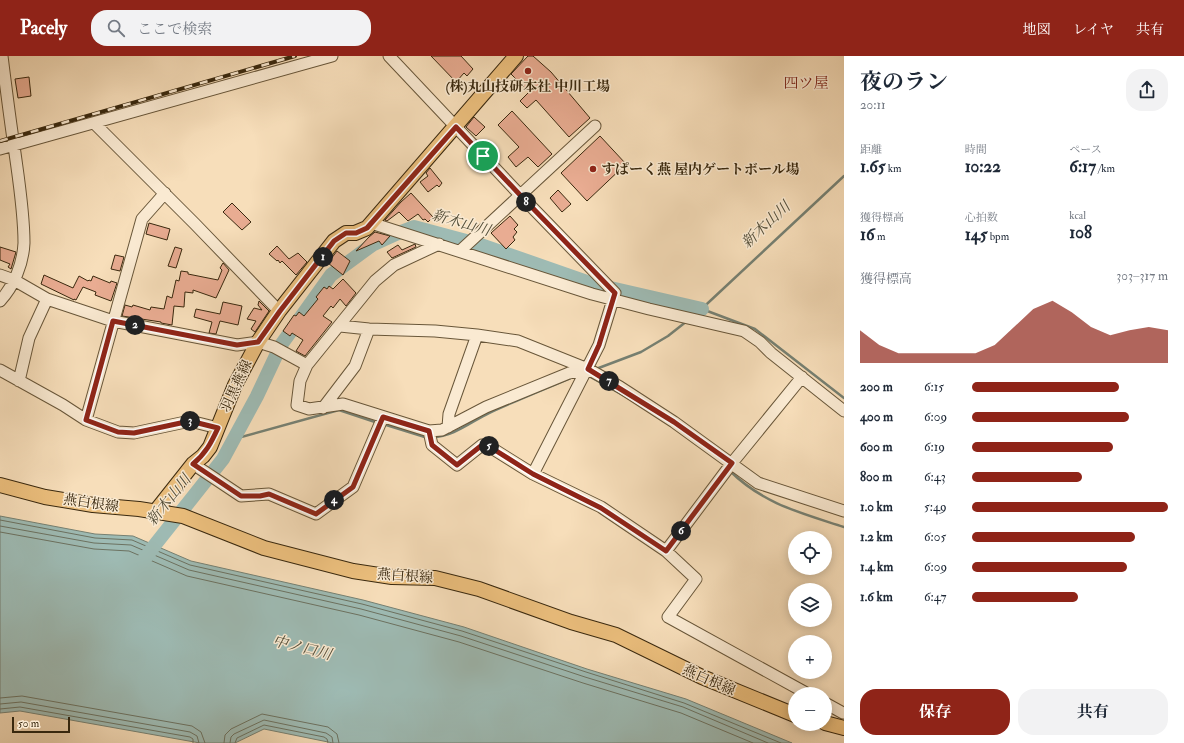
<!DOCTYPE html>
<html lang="ja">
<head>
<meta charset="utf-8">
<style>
	:root { --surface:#fff; --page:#f2f2f3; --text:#1f2937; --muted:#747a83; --accent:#8f2418 }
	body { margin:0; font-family:"IM FELL Double Pica","Noto Serif JP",serif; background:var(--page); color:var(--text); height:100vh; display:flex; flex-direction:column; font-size:15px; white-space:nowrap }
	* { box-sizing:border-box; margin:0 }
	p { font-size:13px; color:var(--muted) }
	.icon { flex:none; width:22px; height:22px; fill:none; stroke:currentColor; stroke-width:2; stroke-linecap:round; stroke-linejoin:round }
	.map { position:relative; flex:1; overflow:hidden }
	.side { display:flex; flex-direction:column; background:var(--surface); width:340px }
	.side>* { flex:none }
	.fabs { position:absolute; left:788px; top:475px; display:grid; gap:8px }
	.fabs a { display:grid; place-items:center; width:44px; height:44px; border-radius:50%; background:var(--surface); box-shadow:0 2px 10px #0003; font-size:20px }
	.scale { position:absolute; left:12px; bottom:10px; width:58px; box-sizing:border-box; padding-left:4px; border:2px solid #39280e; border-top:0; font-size:11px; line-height:14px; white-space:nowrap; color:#39280e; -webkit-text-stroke:3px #faead2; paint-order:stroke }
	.pin { position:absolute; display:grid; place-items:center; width:34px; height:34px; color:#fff; margin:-17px; border:2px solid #fff; border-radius:50%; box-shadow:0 1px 4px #0007 }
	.km { position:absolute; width:20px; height:20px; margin:-10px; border-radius:50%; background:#222; color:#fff; font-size:11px; line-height:20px; text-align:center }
	.round { display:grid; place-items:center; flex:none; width:42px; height:42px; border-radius:16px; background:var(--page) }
	.headline { display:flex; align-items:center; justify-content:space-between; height:68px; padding:0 16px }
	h1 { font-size:22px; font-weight:700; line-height:30px }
	.figures { display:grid; grid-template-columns:repeat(3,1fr); gap:6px; height:68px; padding:4px 16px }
	.figures div { display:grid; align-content:center }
	.figures b { font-size:17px; font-weight:700 }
	.figures small { font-size:11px; font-weight:400 }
	.figures p { font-size:11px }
	.chart { height:112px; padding:8px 16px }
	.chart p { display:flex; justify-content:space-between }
	.chart svg { width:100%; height:72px; margin-top:4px; fill:var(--accent); opacity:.7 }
	.action { display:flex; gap:8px; margin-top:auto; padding:8px 16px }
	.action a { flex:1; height:46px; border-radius:16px; background:var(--accent); color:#fff; font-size:16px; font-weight:700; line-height:46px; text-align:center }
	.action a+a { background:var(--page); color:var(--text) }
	ul { padding:0 16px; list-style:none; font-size:13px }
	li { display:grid; grid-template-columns:64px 48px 1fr; align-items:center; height:30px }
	li i { height:10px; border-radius:5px; background:var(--accent) }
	header { display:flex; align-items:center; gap:24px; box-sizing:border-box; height:56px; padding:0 20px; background:var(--accent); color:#fff }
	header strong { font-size:19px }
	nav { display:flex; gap:22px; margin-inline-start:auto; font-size:14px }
	.search { width:280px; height:36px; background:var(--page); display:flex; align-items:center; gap:10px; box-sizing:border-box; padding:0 14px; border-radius:16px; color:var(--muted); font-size:15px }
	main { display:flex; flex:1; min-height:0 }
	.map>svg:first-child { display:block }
	.water { fill:#9ebbb4; stroke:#768072 }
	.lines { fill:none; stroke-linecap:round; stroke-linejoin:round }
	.shore { stroke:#6c7261; stroke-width:1 }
	.stream { stroke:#768072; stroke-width:2.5 }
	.river { stroke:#9ebbb4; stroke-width:14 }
	.building { fill:#e9ac92; stroke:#39280e }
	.minor-casing { stroke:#685639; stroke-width:13 }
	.major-casing { stroke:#39280e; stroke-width:16 }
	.minor { stroke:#faead2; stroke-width:11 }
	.major { stroke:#ecbf7d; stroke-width:14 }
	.rail-casing { stroke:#39280e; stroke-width:4 }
	.rail { stroke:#faead2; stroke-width:2.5; stroke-dasharray:8; stroke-linecap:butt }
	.route-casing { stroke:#fff; stroke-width:8 }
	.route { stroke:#8f2418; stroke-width:5 }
	.poi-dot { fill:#8f2418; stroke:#faead2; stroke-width:1.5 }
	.labels { text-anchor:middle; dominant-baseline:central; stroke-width:3; stroke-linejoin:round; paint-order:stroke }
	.poi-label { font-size:14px; font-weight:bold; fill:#39280e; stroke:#faead2 }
	.street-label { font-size:14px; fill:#39280e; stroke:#faead2 }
	.neighbourhood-label { font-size:15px; fill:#7a1f14; stroke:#faead2 }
	.water-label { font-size:15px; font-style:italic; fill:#524d38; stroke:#faead2 }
</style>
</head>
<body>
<header>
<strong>Pacely</strong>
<div class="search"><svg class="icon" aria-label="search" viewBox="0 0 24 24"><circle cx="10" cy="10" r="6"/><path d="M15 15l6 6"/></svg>ここで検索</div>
<nav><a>地図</a><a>レイヤ</a><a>共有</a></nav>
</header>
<main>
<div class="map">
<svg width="844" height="687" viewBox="0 0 844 687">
	<rect width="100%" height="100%" fill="#f7deba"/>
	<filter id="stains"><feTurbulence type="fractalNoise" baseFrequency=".005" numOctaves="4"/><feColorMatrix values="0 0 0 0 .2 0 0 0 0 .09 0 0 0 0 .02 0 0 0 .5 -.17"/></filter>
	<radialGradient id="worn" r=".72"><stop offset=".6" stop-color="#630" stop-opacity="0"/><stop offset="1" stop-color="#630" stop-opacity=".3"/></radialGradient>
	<path class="water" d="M0,460L95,478L133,480L191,505L363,544L464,571L587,613L686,643L792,687H333L264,673L235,687H200L20,655L0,657Z"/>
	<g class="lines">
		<path class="shore" d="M0,464L95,482L132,484L190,509L362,548L462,575L586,616L684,647L781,687
			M0,470L94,487L131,489L189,514L361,553L461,580L585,621L683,651L768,687
			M0,476L94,493L129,495L187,520L359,559L459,586L583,627L681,657L753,687
			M0,642L22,640L192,670L201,676L205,687
			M0,648L21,646L190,676L197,680L199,687
			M0,653L20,651L190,681L193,683V687
			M224,687L225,679L231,673L262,658L328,671L337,678L339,687
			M230,687L231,681L234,678L264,664L326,677L332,681L333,687
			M235,687L237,682L264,669L324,681L327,683L328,687"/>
		<path class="stream" d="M702,253L755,273L844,342
			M694,260L844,120
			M596,313L641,296L668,280L687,265
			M587,319L628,342
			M383,368L428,382
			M433,381C453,381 472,365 489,357C517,344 545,333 573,321
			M234,383L339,354L378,367
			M729,414C763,448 801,457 844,471"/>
		<path class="river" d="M143,505L154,490L223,403L257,340L281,289L331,219L372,189L396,178L414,171L481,189L593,228L702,253"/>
	</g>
	<path class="building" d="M431,0H461L473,13L467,20L464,17L456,26Z
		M528,0H533L551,16L590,62L569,81L536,44L527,52L520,45L529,36L511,18Z
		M29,21L31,40L18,42L15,23Z
		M512,55L552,98L538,111L528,101L516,111L508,101L519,91L498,69Z
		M474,61L485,71L476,80L466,71Z
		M600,80L626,108L587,145L561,117Z
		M430,112L442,127L439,131L437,129L428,136L420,126L428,120L426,117Z
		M558,134L571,148L562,156L550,142Z
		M411,137L433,161L428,166L425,163L423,164L418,158L408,165L399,156L387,165L385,164L401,146Z
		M232,147L251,166L242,174L223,156Z
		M510,160L518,169L514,173L517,176L513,181L515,184L506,193L491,177Z
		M149,167L170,173L167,184L146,178Z
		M375,176L390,180L382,189L379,185L356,195L369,181Z
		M398,189L402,194L415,188L416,191L392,202L387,196Z
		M277,190L289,203L298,197L307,206L296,219L282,205L280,207L278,204L277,205L269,198Z
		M0,191L16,196L11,213L8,211L10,208L0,204Z
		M175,191L182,193L176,212L168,210Z
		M337,195L350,205L343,219L328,207Z
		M115,199L124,201L120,215L111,213Z
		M223,207L229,214L216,242L193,234V237L185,236L184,251L174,250L172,269L161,267V266L122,260L125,249L132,251L133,249L150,254L151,251L164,253L167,240L172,242L176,224L179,225L181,215L188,216V218L218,224L222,214L220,212Z
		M44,219L73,232L79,220L88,225L89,224L91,225L93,220L110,227L111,225L117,227L111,245L95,239L96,236L83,231L76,244L74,243V244L41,228Z
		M343,223L356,237L346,250L340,243L333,252L331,250L323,260L332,266L305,300L296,295L303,284L292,277L290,280L283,275L294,259L296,260L299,256L304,260L318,243L316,241L324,231L327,233L329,230L333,233Z
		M259,245L269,255L255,276L251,273L256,265L247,263L254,252L262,254L258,249Z
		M223,246L242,250L238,269L220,265L216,278L209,277L212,266L194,261L196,253L220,258Z"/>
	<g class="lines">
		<defs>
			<path id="minor" d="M389,0L521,140L615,237L599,289L533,418
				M94,67L195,168L279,255
				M0,93L332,0
				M371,167L592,238L649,253L744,275L760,286L771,297L844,355
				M439,188L394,209L375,225L307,309L300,325L297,349L309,353L343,348L429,375L442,374L486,351L569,317L588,313
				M460,195L595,70
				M0,219L14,224L47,243L113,265L237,289L258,286L274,291L307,309
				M0,245C14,230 23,208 24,187C24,157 19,126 15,97C10,64 6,32 2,0
				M340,270L369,273L435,275L477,279L518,285L588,313L620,331L674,366L758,427L844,455
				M0,314L63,349L86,364L118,376L134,377L190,365L218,372
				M19,325L29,282L47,243
				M323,352L355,310L369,273
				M86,364L142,163L165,137
				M448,371L449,358L477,279
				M429,375L432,389L457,409L482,389L490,391L533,418L601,451L666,495L696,523L668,561L808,638
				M193,408L241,440L269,438L316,458L353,431L383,361
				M666,495L732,407L802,321
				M825,647L843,657"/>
			<path id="major" d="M0,429L45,441L93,449L139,453L183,460L264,492L353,515L392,521L435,522L479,533L571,566L616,579L702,621L795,659
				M155,456L193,408L203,400L210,391L235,329L258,286L279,255L334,185L346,177H355L367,172L516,0
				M825,667L844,672"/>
		</defs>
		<use href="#minor" class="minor-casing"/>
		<use href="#major" class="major-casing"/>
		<use href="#minor" class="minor"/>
		<use href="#major" class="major"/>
		<defs>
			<path id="rail" d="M0,85L295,0"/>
		</defs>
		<use href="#rail" class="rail-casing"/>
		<use href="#rail" class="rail"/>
	</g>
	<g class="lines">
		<defs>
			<path id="route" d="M456,71L521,140L615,237L599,289L588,313L674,366L732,407L666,495L601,452L533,418L490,391L482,389L457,409L432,389L429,375L383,361L353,431L316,458L269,438L260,440H241L193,408C206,397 211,387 218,372L190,365L134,377L118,376L86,364L113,265L237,289L258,286L280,255L334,185L346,177H356L367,172Z"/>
		</defs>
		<use href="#route" class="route-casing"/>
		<use href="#route" class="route"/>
	</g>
	<g class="poi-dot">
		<circle cx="528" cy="15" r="4"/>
		<circle cx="593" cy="113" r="4"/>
	</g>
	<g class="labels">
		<g class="poi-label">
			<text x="528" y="30">(株)丸山技研本社 中川工場</text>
			<text x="601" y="113" text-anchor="start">すぱーく燕 屋内ゲートボール場</text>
		</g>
		<g class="street-label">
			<text transform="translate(236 330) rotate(-65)">羽黒燕線</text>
			<text transform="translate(91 447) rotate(8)">燕白根線</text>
			<text transform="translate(405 520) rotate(4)">燕白根線</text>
			<text transform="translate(709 624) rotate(24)">燕白根線</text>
		</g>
		<g class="neighbourhood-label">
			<text x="806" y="27">四ツ屋</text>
		</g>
		<g class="water-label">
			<text transform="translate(461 167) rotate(16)">新木山川</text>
			<text transform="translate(766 169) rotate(-43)">新木山川</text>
			<text transform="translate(169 444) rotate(-51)">新木山川</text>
			<text transform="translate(302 592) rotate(14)">中ノ口川</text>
		</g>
	</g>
	<rect width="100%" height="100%" filter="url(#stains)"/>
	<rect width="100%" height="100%" fill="url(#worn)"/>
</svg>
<div class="fabs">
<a><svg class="icon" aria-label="locate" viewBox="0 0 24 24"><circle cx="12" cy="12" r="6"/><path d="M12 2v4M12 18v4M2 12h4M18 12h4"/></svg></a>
<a><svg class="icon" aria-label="layers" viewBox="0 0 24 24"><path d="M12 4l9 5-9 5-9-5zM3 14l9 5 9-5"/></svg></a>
<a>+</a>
<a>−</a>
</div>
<div class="scale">50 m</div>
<div class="pin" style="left:483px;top:100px;background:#1e9e55"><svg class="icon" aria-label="arrive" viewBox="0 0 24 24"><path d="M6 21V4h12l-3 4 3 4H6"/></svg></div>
<b class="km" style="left:323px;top:201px">1</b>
<b class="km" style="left:135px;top:269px">2</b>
<b class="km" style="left:190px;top:365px">3</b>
<b class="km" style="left:334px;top:444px">4</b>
<b class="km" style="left:489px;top:390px">5</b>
<b class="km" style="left:681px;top:475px">6</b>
<b class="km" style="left:609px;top:325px">7</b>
<b class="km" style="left:526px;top:146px">8</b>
</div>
<section class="side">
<div class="headline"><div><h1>夜のラン</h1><p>20:11</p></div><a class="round"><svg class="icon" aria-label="share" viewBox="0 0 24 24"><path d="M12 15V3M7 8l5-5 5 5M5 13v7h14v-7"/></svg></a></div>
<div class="figures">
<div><p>距離</p><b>1.65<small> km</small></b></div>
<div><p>時間</p><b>10:22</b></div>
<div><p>ペース</p><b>6:17<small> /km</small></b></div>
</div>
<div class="figures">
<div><p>獲得標高</p><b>16<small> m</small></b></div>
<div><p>心拍数</p><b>145<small> bpm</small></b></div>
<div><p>kcal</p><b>108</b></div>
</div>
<div class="chart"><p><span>獲得標高</span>303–317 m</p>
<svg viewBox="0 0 160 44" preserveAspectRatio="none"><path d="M0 44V24L10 33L20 38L30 38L40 38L50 38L60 38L70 33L80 22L90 11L100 6L110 13L120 22L130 27L140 24L150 22L160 24V44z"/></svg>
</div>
<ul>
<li><b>200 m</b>6:15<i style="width:75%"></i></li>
<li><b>400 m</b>6:09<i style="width:80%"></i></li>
<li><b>600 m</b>6:19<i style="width:72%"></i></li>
<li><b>800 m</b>6:43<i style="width:56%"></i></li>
<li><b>1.0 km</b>5:49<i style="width:100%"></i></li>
<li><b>1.2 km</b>6:05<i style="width:83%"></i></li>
<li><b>1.4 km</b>6:09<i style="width:79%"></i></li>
<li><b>1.6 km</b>6:47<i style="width:54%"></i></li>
</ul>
<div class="action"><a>保存</a><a>共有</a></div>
</section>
</main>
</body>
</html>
